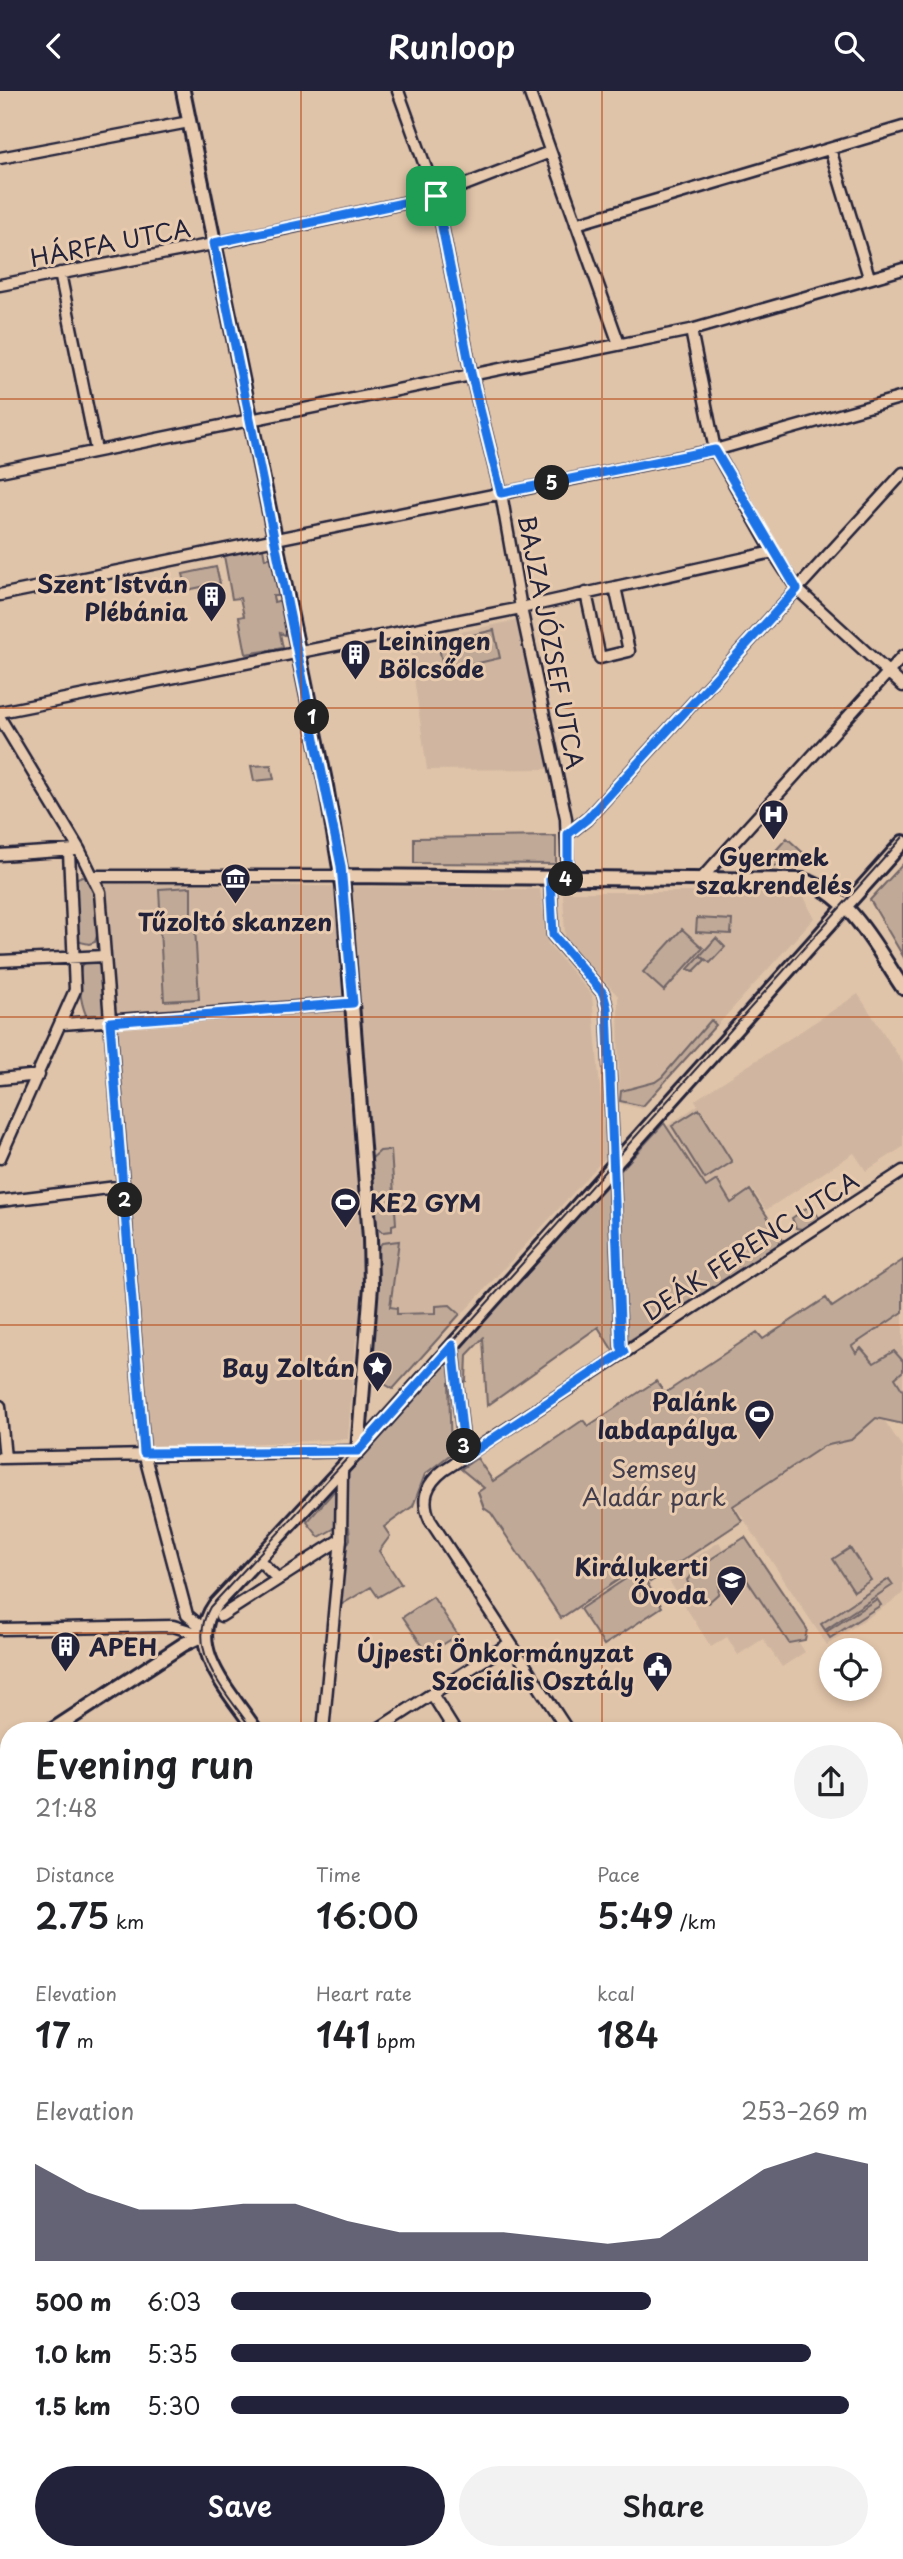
<!DOCTYPE html>
<html lang="en">
<head>
<meta charset="utf-8">
<style>
	:root { --surface:#fff; --page:#f2f2f2; --text:#202124; --muted:#757577; --accent:#22223b }
	body { margin:0; font-family:"Playpen Sans",sans-serif; background:var(--page); color:var(--text); height:100vh; display:flex; flex-direction:column; font-size:26px; white-space:nowrap }
	* { box-sizing:border-box; margin:0 }
	p { font-size:23px; color:var(--muted) }
	.icon { flex:none; width:38px; height:38px; fill:none; stroke:currentColor; stroke-width:2; stroke-linecap:round; stroke-linejoin:round }
	.map { position:relative; flex:1; overflow:hidden }
	.details { position:absolute; left:0px; top:1631px; width:903px; height:838px; display:flex; flex-direction:column; background:var(--surface); border-radius:28px 28px 0 0; box-shadow:0 4px 10px #0003 }
	.details>* { flex:none }
	.buttons { position:absolute; left:819px; top:1547px; display:grid; gap:14px }
	.buttons a { display:grid; place-items:center; width:63px; height:63px; border-radius:50%; background:var(--surface); box-shadow:0 4px 10px #0003; font-size:35px }
	.pin { position:absolute; display:grid; place-items:center; width:60px; height:60px; color:#fff; margin:-30px; border-radius:14px; box-shadow:0 4px 10px #0006 }
	.km { position:absolute; width:35px; height:35px; margin:-18px; border-radius:50%; background:#222; color:#fff; font-size:19px; line-height:35px; text-align:center }
	.round { display:grid; place-items:center; flex:none; width:74px; height:74px; border-radius:37px; background:var(--page) }
	.overview { display:flex; align-items:center; justify-content:space-between; height:119px; padding:0 35px }
	h1 { font-size:38px; font-weight:600; line-height:52px }
	.figures { display:grid; grid-template-columns:repeat(3,1fr); gap:10px; height:119px; padding:7px 35px }
	.figures div { display:grid; align-content:center }
	.figures b { font-size:35px; font-weight:600 }
	.figures small { font-size:19px; font-weight:400 }
	.figures p { font-size:19px }
	.chart { height:196px; padding:14px 35px }
	.chart p { display:flex; justify-content:space-between }
	.chart svg { width:100%; height:126px; margin-top:7px; fill:var(--accent); opacity:.7 }
	.button { display:flex; gap:14px; margin-top:auto; padding:14px 35px }
	.button a { flex:1; height:80px; border-radius:42px; background:var(--accent); color:#fff; font-size:28px; font-weight:600; line-height:80px; text-align:center }
	.button a+a { background:var(--page); color:var(--text) }
	ul { padding:0 35px; list-style:none; font-size:23px }
	li { display:grid; grid-template-columns:112px 84px 1fr; align-items:center; height:52px }
	li i { height:18px; border-radius:9px; background:var(--accent) }
	header { display:flex; justify-content:space-between; align-items:center; height:91px; padding:0 35px; background:var(--accent); color:#fff; font-size:32px; font-weight:600 }
	.map>svg:first-child { display:block }
	.built { fill:#d0b6a0 }
	.green { fill:#c0a997; stroke:#716669; stroke-width:2 }
	.lines { fill:none; stroke-linecap:round; stroke-linejoin:round }
	.minor-casing { stroke:#22223b; stroke-width:15 }
	.tertiary-casing { stroke:#22223b; stroke-width:18 }
	.secondary-casing { stroke:#22223b; stroke-width:19 }
	.minor { stroke:#e8cbae; stroke-width:10 }
	.tertiary { stroke:#e8cbae; stroke-width:12 }
	.secondary { stroke:#e8cbae; stroke-width:14 }
	.tram { stroke:#22223b; stroke-width:2 }
	.route-casing { stroke:#fff; stroke-width:14 }
	.route { stroke:#1a73e8; stroke-width:9 }
	.grid { fill:none; stroke:#b64b18; stroke-width:2; stroke-opacity:0.55 }
	.labels { text-anchor:middle; dominant-baseline:central; stroke-width:6; stroke-linejoin:round; paint-order:stroke }
	.street-label { font-size:24px; fill:#22223b; stroke:#e8cbae }
	.poi-label { font-size:24px; font-weight:bold; fill:#22223b; stroke:#e8cbae; text-anchor:end }
	.park-label { font-size:24px; fill:#423d4d; stroke:#e8cbae }
</style>
</head>
<body>
<header><svg class="icon" aria-label="back" viewBox="0 0 24 24"><path d="M15 5l-7 7 7 7"/></svg>Runloop<svg class="icon" aria-label="search" viewBox="0 0 24 24"><circle cx="10" cy="10" r="6"/><path d="M15 15l6 6"/></svg></header>
<div class="map">
<svg width="903" height="2468" viewBox="0 0 903 2468">
	<rect width="100%" height="100%" fill="#e0c4a9"/>
	<filter id="ink" filterUnits="userSpaceOnUse"><feTurbulence type="fractalNoise" baseFrequency=".0143" numOctaves="2"/><feDisplacementMap in="SourceGraphic" scale="14" xChannelSelector="R" yChannelSelector="G"/><feConvolveMatrix kernelMatrix="1 2 1 2 8 2 1 2 1" color-interpolation-filters="sRGB"/></filter>
	<g filter="url(#ink)">
		<path class="built" d="M517,529L549,678L427,679L409,552Z
			M103,792L540,798L548,853L592,904L606,1066L420,1269L401,1252L356,1247L348,1348L148,1358Z
			M563,801H802L814,827L642,1018L619,1012L618,905L565,847Z
			M858,903L903,972V1056L866,1080L854,1062L766,1119L751,1097L731,1110L717,1089L706,1095L667,1035L698,1014L695,1009Z
			M903,1222V1319L892,1316L853,1254Z
			M878,1320L903,1357V1503L827,1554L735,1415Z
			M719,1451L723,1458L734,1451L805,1561L782,1576L763,1548L738,1564L727,1546L711,1556L666,1485Z
			M900,2291L903,2294V2468H841L836,2461L894,2460V2296Z
			M690,2460L781,2461L786,2468H681Z"/>
		<path class="green" d="M263,457L265,468L272,466L275,469L281,505H273L274,511L282,509L288,539L285,544L280,542L283,557L246,563L239,526L244,525L240,507L232,508L224,465Z
			M216,476L220,492L187,499L183,483Z
			M494,539L500,567L444,580L438,552Z
			M271,674L274,688L254,690L251,675Z
			M556,745V773L414,772V747Z
			M787,747L811,769L827,773L768,775V768Z
			M903,773V865L870,809Z
			M82,785C100,794 102,833 95,851L89,853L80,851L77,845L74,795L75,788Z
			M191,796V833L161,835L159,798Z
			M697,827L732,829L731,843L696,841Z
			M195,836L199,908L164,910L160,838Z
			M682,838L703,857L664,900L643,881Z
			M716,847L725,856L710,872L700,864L705,869L694,880L688,878Z
			M87,871H97L101,876L105,920L101,924H86C80,910 78,890 81,875Z
			M711,929L716,934L643,1015L620,1010L621,1000L655,991L662,986Z
			M699,1018L732,1071L705,1088L672,1035Z
			M664,1032L706,1096L717,1089L731,1112L750,1099L784,1151L613,1260L598,1236L487,1315L483,1247L467,1264L466,1290L449,1292L451,1363L425,1383L413,1415L384,1436L390,1445L379,1460L401,1493L378,1506L371,1496L339,1515L343,1463L350,1448L349,1436L345,1434L344,1382Z
			M391,1059L396,1133L392,1134V1140L383,1141L374,1134L370,1069L380,1060Z
			M811,1114L819,1127L802,1138L796,1137L792,1127Z
			M399,1150L390,1216L397,1217V1223L436,1222V1215L450,1214L460,1223L393,1298L381,1291H366L375,1161L382,1152Z
			M903,1169V1221L852,1255L856,1262L861,1257L874,1272L894,1260L903,1270V1280L895,1287L903,1300V1333L876,1327L851,1349L824,1355L733,1415L742,1430L650,1491L639,1475L561,1527L491,1422L484,1417L478,1401L484,1397L461,1378L477,1367L493,1390L583,1329L588,1335L656,1290L665,1302L757,1241L763,1248L826,1207L832,1216Z
			M334,1400H338L337,1436L319,1446L307,1431Z
			M745,1446L807,1538L805,1549L789,1552L739,1477L721,1482L718,1503L708,1512L691,1500L687,1489L697,1477Z
			M850,1457L871,1489L854,1500L833,1468Z
			M639,1479L662,1516L604,1554L580,1518Z
			M889,1488L893,1494L825,1539L821,1533Z
			M433,1506L458,1544L428,1563L403,1526Z
			M877,1508L881,1514L830,1547L826,1541Z
			M894,2111L903,2120V2169L894,2177Z"/>
		<g class="lines">
			<defs>
				<path id="minor" d="M398,0L436,105L471,282L501,402L521,517L566,727L568,788
					M529,0L619,253
					M830,58L869,186
					M0,67L189,31
					M576,133L903,36
					M60,182L96,359
					M0,194L203,155L436,105L550,61
					M691,239L715,359L773,461L797,498L903,595
					M0,380L691,239L903,178
					M586,502L600,567L629,560L615,496
					M0,504L715,359L903,306
					M0,621L521,517L773,461
					M0,627L79,758L100,801L144,1362L187,1524L204,1538
					M568,743L587,728L903,382
					M0,764L75,759
					M92,785H342
					M550,788L553,844L603,902L607,917L621,1256L624,1261
					M701,788L903,565
					M0,870L105,865
					M62,933L353,912
					M0,988L39,984
					M0,1067L75,899L69,761
					M0,1110L125,1095
					M453,1254L465,1366
					M0,1315L5,1367
					M0,1367L358,1360
					M258,1468L277,1487
					M221,1525L341,1448
					M0,1538L173,1535L203,1544
					M432,1603L455,1640
					M323,1640L341,1448L342,1379
					M375,1640L510,1552
					M568,1640L430,1429C420,1408 427,1392 444,1379L903,1080
					M894,1768L903,1762
					M894,1860L903,1854
					M0,1884L9,1878
					M894,2018L903,2031
					M894,2077L903,2070
					M0,2228L9,2243
					M894,2270L903,2280
					M0,2271L9,2265
					M370,2460L374,2468
					M643,2460L647,2468
					M0,2464L9,2459
					M436,2468L445,2460
					M674,2468L682,2460"/>
				<path id="tertiary" d="M183,0L326,695L343,795L370,1147L371,1195L358,1360
					M342,785L802,789C850,802 877,859 903,897
					M51,1640L184,1553L203,1544
					M256,1640C233,1604 184,1557 215,1514L358,1360L903,751
					M0,1673L9,1667
					M0,1891L9,1907
					M0,2101L9,2095"/>
				<path id="secondary" d="M894,1943L903,1937
					M788,2460L793,2468
					M817,2460L822,2468
					M242,2468L248,2460"/>
			</defs>
			<use href="#minor" class="minor-casing"/>
			<use href="#tertiary" class="tertiary-casing"/>
			<use href="#secondary" class="secondary-casing"/>
			<use href="#minor" class="minor"/>
			<use href="#tertiary" class="tertiary"/>
			<use href="#secondary" class="secondary"/>
			<path class="tram" d="M253,1640C229,1604 184,1561 210,1516L379,1333L903,746
				M808,2460L813,2468"/>
		</g>
	</g>
	<g class="lines" filter="url(#ink)">
		<defs>
			<path id="route" d="M436,105L471,282L501,402L715,359L797,498L587,728L568,743V788H550L553,844L603,902L607,917L621,1255L624,1261L465,1366L453,1254L358,1360L144,1362L110,931L353,912L341,775L214,152Z"/>
		</defs>
		<use href="#route" class="route-casing"/>
		<use href="#route" class="route"/>
	</g>
	<path class="grid" d="M301,0V1640M602,0V1640M0,308H903M0,617H903M0,926H903M0,1234H903M0,1542H903M0,1851H9M894,1851H903M0,2160H9M894,2160H903M301,2460V2468M602,2460V2468"/>
	<defs>
		<symbol id="building-pin" viewBox="-11 -11 22 30"><path d="M0 17L-7.5 6A9.5 9.5 0 1 1 7.5 6Z" fill="#22223b" stroke="#e8cbae"/><path d="M-4-6H4V6H1V3H-1V6H-4ZM-2.5-4.3h1.7v1.8h-1.7ZM.8-4.3h1.7v1.8H.8ZM-2.5-1h1.7V.8h-1.7ZM.8-1h1.7V.8H.8Z" fill="#fff"/></symbol>
		<symbol id="hospital-pin" viewBox="-11 -11 22 30"><path d="M0 17L-7.5 6A9.5 9.5 0 1 1 7.5 6Z" fill="#22223b" stroke="#e8cbae"/><path d="M-5-5h3v3.5h4V-5h3V5h-3V1.5h-4V5h-3Z" fill="#fff"/></symbol>
		<symbol id="museum-pin" viewBox="-11 -11 22 30"><path d="M0 17L-7.5 6A9.5 9.5 0 1 1 7.5 6Z" fill="#22223b" stroke="#e8cbae"/><path d="M0-6L6-3V-2H-6V-3ZM-5-1h2V3h-2ZM-1-1h2V3h-2ZM3-1h2V3H3ZM-6 4H6V6H-6Z" fill="#fff"/></symbol>
		<symbol id="stadium-pin" viewBox="-11 -11 22 30"><path d="M0 17L-7.5 6A9.5 9.5 0 1 1 7.5 6Z" fill="#22223b" stroke="#e8cbae"/><path d="M0-5a6.5 5 0 1 0 0 10a6.5 5 0 1 0 0-10ZM-3.5-1.8h7v3.6h-7Z" fill="#fff"/></symbol>
		<symbol id="sight-pin" viewBox="-11 -11 22 30"><path d="M0 17L-7.5 6A9.5 9.5 0 1 1 7.5 6Z" fill="#22223b" stroke="#e8cbae"/><path d="M0-6L1.8-2.2L6-1.7L2.9 1.2L3.7 5.4L0 3.3L-3.7 5.4L-2.9 1.2L-6-1.7L-1.8-2.2Z" fill="#fff"/></symbol>
		<symbol id="school-pin" viewBox="-11 -11 22 30"><path d="M0 17L-7.5 6A9.5 9.5 0 1 1 7.5 6Z" fill="#22223b" stroke="#e8cbae"/><path d="M0-5L7-2L0 1L-7-2ZM-4 1L0 2.5L4 1V4Q0 6-4 4Z" fill="#fff"/></symbol>
		<symbol id="civic-pin" viewBox="-11 -11 22 30"><path d="M0 17L-7.5 6A9.5 9.5 0 1 1 7.5 6Z" fill="#22223b" stroke="#e8cbae"/><path d="M-.6-6.5H3V-4.5H.6V-3L4-1V1h2V6H-6V1h2V-1L-.6-3ZM-1.2 2.5V6h2.4V2.5Z" fill="#fff"/></symbol>
	</defs>
	<g fill-rule="evenodd">
		<use href="#building-pin" x="194" y="488" width="35" height="47"/>
		<use href="#building-pin" x="338" y="546" width="35" height="47"/>
		<use href="#hospital-pin" x="756" y="706" width="35" height="47"/>
		<use href="#museum-pin" x="218" y="770" width="35" height="47"/>
		<use href="#stadium-pin" x="328" y="1094" width="35" height="47"/>
		<use href="#sight-pin" x="360" y="1258" width="35" height="47"/>
		<use href="#stadium-pin" x="742" y="1306" width="35" height="47"/>
		<use href="#school-pin" x="714" y="1472" width="35" height="47"/>
		<use href="#building-pin" x="48" y="1538" width="35" height="47"/>
		<use href="#civic-pin" x="640" y="1558" width="35" height="47"/>
	</g>
	<g class="labels">
		<g class="street-label">
			<text transform="translate(110 151) rotate(-11)">HÁRFA UTCA</text>
			<text transform="translate(552 551) rotate(79)">BAJZA JÓZSEF UTCA</text>
			<text transform="translate(750 1154) rotate(-33)">DEÁK FERENC UTCA</text>
		</g>
		<g class="poi-label">
			<text x="188" y="492">Szent István<tspan x="188" dy="28">Plébánia</tspan></text>
			<text x="378" y="549" text-anchor="start">Leiningen<tspan x="378" dy="28">Bölcsőde</tspan></text>
			<text x="774" y="765" text-anchor="middle">Gyermek<tspan x="774" dy="28">szakrendelés</tspan></text>
			<text x="235" y="830" text-anchor="middle">Tűzoltó skanzen</text>
			<text x="369" y="1111" text-anchor="start">KE2 GYM</text>
			<text x="355" y="1276">Bay Zoltán</text>
			<text x="737" y="1310">Palánk<tspan x="737" dy="28">labdapálya</tspan></text>
			<text x="708" y="1475">Királykerti<tspan x="708" dy="28">Óvoda</tspan></text>
			<text x="89" y="1555" text-anchor="start">APEH</text>
			<text x="634" y="1561">Újpesti Önkormányzat<tspan x="634" dy="28">Szociális Osztály</tspan></text>
		</g>
		<g class="park-label">
			<text x="654" y="1377">Semsey<tspan x="654" dy="28">Aladár park</tspan></text>
		</g>
	</g>
</svg>
<div class="buttons">
<a><svg class="icon" aria-label="locate" viewBox="0 0 24 24"><circle cx="12" cy="12" r="6"/><path d="M12 2v4M12 18v4M2 12h4M18 12h4"/></svg></a>
</div>
<div class="pin" style="left:436px;top:105px;background:#1e9e55"><svg class="icon" aria-label="arrive" viewBox="0 0 24 24"><path d="M6 21V4h12l-3 4 3 4H6"/></svg></div>
<b class="km" style="left:312px;top:626px">1</b>
<b class="km" style="left:125px;top:1109px">2</b>
<b class="km" style="left:464px;top:1355px">3</b>
<b class="km" style="left:566px;top:788px">4</b>
<b class="km" style="left:552px;top:392px">5</b>
<section class="details">
<div class="overview"><div><h1>Evening run</h1><p>21:48</p></div><a class="round"><svg class="icon" aria-label="share" viewBox="0 0 24 24"><path d="M12 15V3M7 8l5-5 5 5M5 13v7h14v-7"/></svg></a></div>
<div class="figures">
<div><p>Distance</p><b>2.75<small> km</small></b></div>
<div><p>Time</p><b>16:00</b></div>
<div><p>Pace</p><b>5:49<small> /km</small></b></div>
</div>
<div class="figures">
<div><p>Elevation</p><b>17<small> m</small></b></div>
<div><p>Heart rate</p><b>141<small> bpm</small></b></div>
<div><p>kcal</p><b>184</b></div>
</div>
<div class="chart"><p><span>Elevation</span>253–269 m</p>
<svg viewBox="0 0 160 44" preserveAspectRatio="none"><path d="M0 44V10L10 20L20 26L30 26L40 24L50 24L60 30L70 34L80 34L90 34L100 36L110 38L120 36L130 24L140 12L150 6L160 10V44z"/></svg>
</div>
<ul>
<li><b>500 m</b>6:03<i style="width:66%"></i></li>
<li><b>1.0 km</b>5:35<i style="width:91%"></i></li>
<li><b>1.5 km</b>5:30<i style="width:97%"></i></li>
</ul>
<div class="button"><a>Save</a><a>Share</a></div>
</section>
</div>
</body>
</html>
